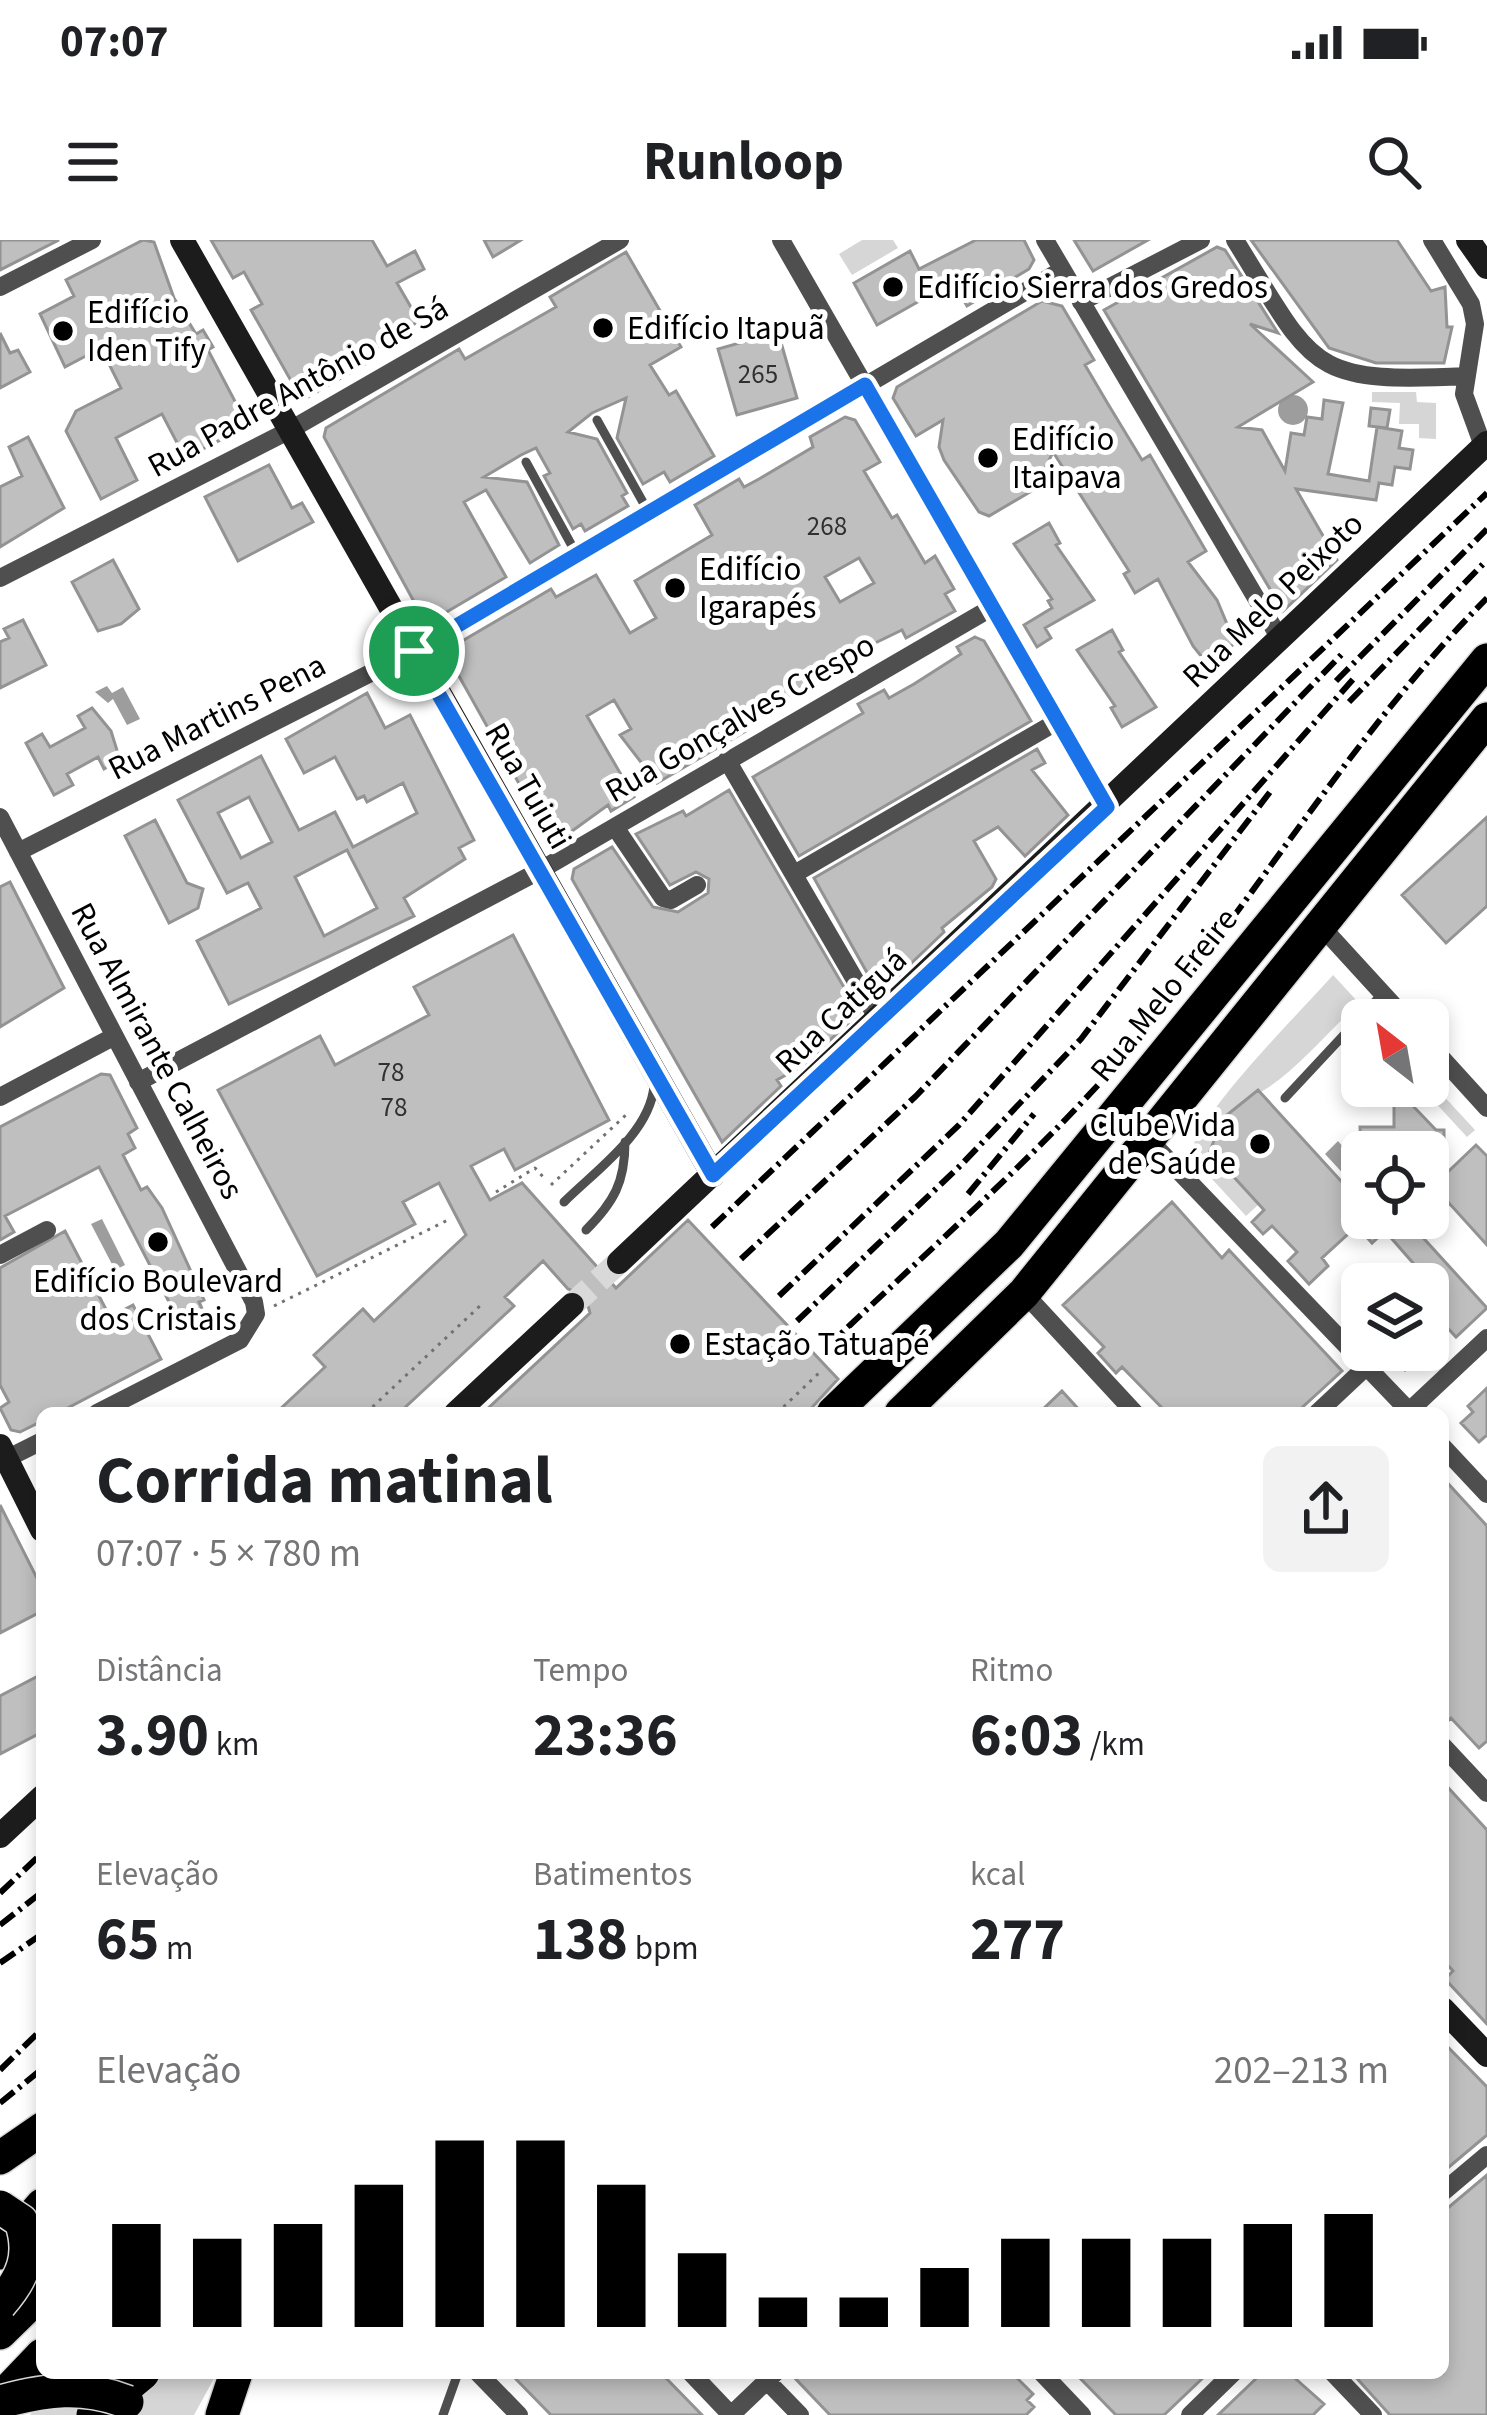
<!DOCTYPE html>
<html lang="pt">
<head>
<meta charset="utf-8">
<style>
	:root { --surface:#fff; --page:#f2f2f2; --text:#202124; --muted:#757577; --accent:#000 }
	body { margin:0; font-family:"Source Sans 3",sans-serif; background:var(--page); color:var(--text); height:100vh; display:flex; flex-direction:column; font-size:45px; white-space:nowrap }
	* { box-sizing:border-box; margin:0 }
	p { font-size:39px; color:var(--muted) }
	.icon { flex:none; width:66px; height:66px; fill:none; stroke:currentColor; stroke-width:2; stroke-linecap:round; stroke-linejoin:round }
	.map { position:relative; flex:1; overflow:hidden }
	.side { position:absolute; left:36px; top:1167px; width:1413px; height:972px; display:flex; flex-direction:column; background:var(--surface); border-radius:18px; box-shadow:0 6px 18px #0003 }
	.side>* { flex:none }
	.needle { width:78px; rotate:329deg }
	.buttons { position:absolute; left:1341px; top:759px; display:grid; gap:24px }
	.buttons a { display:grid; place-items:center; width:108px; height:108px; border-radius:18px; background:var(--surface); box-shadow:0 6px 18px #0003; font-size:60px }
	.pin { position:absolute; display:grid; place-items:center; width:102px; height:102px; color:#fff; margin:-51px; border:6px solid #fff; border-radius:50%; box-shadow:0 3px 12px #0007 }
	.round { display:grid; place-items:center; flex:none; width:126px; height:126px; border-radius:18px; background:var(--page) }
	.summary { display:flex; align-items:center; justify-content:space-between; height:204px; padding:0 60px }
	h1 { font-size:66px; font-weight:700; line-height:90px }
	.figures { display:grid; grid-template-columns:repeat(3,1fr); gap:18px; height:204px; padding:12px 60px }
	.figures div { display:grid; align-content:center }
	.figures b { font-size:60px; font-weight:700 }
	.figures small { font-size:33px; font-weight:400 }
	.figures p { font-size:33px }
	.chart { height:336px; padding:24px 60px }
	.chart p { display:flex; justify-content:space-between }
	.chart svg { width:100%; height:216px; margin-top:12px; stroke:var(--accent); stroke-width:6 }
	.status { display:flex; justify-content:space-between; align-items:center; height:84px; padding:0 60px; background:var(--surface); direction:ltr }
	.status svg { height:33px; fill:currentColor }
	header { display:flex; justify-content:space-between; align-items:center; height:156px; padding:0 60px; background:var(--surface); font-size:54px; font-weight:700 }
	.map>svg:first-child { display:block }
	.green { fill:#d6d6d6 }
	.water { fill:#9d9d9d }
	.building { fill:#bfbfbf; stroke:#939393; stroke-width:3; fill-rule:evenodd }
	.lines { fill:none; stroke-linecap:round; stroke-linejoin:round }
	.secondary-tunnel { stroke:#d9d9d9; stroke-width:24; stroke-dasharray:24 12; stroke-linecap:butt }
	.highway-casing { stroke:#dbdbdb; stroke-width:36 }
	.path { stroke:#717171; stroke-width:3; stroke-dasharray:3 6; stroke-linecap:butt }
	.lane { stroke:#4f4f4f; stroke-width:9 }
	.street { stroke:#4f4f4f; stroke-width:18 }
	.secondary { stroke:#1c1c1c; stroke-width:24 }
	.highway { stroke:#000; stroke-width:33 }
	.rail { stroke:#000; stroke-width:6; stroke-dasharray:18 6 3 6; stroke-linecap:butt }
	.highway-bridge-casing { stroke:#dbdbdb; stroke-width:36; stroke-linecap:butt }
	.highway-bridge { stroke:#000; stroke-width:33 }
	.route-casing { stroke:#fff; stroke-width:24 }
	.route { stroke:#1a73e8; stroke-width:15 }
	.poi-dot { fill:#000; stroke:#fff; stroke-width:4.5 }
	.labels { text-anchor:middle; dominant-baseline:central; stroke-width:10; stroke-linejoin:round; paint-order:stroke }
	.number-label { font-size:27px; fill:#303030 }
	.poi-label { font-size:33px; fill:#000; stroke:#fff; text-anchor:start }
	.street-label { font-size:33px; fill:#000; stroke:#fff }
</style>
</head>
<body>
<div class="status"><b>07:07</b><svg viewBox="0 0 49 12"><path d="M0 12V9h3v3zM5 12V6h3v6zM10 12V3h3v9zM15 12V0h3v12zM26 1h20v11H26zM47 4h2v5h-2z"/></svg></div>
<header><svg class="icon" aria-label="menu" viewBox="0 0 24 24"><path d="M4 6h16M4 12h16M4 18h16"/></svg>Runloop<svg class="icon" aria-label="search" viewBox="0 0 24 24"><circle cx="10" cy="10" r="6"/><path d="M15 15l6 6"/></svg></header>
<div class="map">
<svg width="1487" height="2175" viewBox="0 0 1487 2175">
	<rect width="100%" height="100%" fill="#fff"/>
	<path class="green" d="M862,0H893L898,8L852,35L839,14Z
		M1372,152H1416L1417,162L1436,163V199L1419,198V184H1399L1400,163L1372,162Z
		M1333,735L1359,763C1330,790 1301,825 1269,847C1244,864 1213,873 1210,912L1259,964L1246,976L1190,915C1200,870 1299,774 1333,735Z
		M1428,839L1475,890L1467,897L1420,846H1428Z
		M68,2133H217L194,2175H30Z"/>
	<path class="water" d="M1278 170a15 15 0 1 1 30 0a15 15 0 1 1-30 0Z
		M107,446L112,453L123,447L140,479L127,485L113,459L108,463L95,452Z
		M1338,901L1362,928L1350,941L1325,914Z
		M102,979L125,1025L115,1030L91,984Z"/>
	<path class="building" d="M0,0H59L0,30Z
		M143,0L154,2L174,58L196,94L203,90L213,107L208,110L248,186L185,218L162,174L116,198L137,240L101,259L66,191L76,171L121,148L101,108L65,127L40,74L74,56L66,40Z
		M211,0H372L387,26L415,11L424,29L397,43L419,81L372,111L376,118L308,157L299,155L251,70L262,64L244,32L233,38Z
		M484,0H521L493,17Z
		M976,0H1024L1034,20L1029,29L967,66L953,42L877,85L854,43L910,11L919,29Z
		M1074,0H1148L1093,31Z
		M1251,0H1397L1431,51L1445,47L1447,87H1452L1444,123H1376L1329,108Z
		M1217,7L1225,10L1278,93L1250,84L1313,142L1238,187L1262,190L1285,231L1291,193L1304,195L1307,177L1322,179L1324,160L1343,163L1328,234L1369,241L1377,187L1402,191L1399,208L1413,210L1410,229L1395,227L1392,245L1379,243L1376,260L1296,249L1337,320L1283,371L1104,70Z
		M626,12L681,107L650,125L669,155L676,151L714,216L670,242L664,232L643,244L617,198L626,158L592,173L568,192L597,199L627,253L622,256L628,266L585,291L581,284L573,289L544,236L550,233L536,208L521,215L484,237L527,242L559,305L530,323L486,250L464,262L506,337L433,380H424L324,197L326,188L459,109L465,119L556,67L550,57Z
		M1042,61L1062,66L1094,120L1085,125L1108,164L1142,220L1150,215L1206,311L1188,322L1217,360L1235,403L1216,419L1205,421L1193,406L1158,339L1135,353L1124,334L1129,331L1053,212L1035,249L989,276L979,272L944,220L939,207L943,180L916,196L893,158L897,147Z
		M778,92L797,158L737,175L718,109Z
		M0,93L10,113L18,110L30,132L0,148Z
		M1371,168L1390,170L1387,188L1369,186Z
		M845,177L855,180L880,222L864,231L892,278L897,275L925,323L935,316L954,349L945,354L955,371L906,398L902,390L869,406L742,484L746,491L657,543L620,495L631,489L614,460L587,476L634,557L611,571L608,565L561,599L539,561L531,565L445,411L551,349L556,357L596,335L630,393L656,378L635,341L712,295L695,265L739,239L744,247L759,239L813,207L810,197ZM859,318L874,343L840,362L825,337Z
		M28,197L64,268L0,307V247L22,236L9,207Z
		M269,225L292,268L302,263L313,282L238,321L205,257Z
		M1049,283L1060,303L1056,305L1094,360L1045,388L1051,398L1037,407L1024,385L1052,368L1048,361L1052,359L1014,304Z
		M113,320L139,369L121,384L98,391L72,342Z
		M23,380L46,425L0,448V402L9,398L4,389Z
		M1112,390L1123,410L1119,412L1156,467L1122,487L1111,468L1115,466L1077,410Z
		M975,397L984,401L1031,481L799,616L753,537L863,473L858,464L884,450L889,458L914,444L961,414L957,407Z
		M367,453L385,488L410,475L474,600L459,608L465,619L404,658L414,676L229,764L197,701L261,668L248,643L227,653L178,560L261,516L299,590L335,572L353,607L417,573L403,543L367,562L364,556L357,559L335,517L304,533L286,499ZM249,557L272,602L241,618L218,573ZM347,610L377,668L324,696L295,637Z
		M92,468L111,491L120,520L104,529L98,517L67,534L73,545L54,555L26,503L42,494L50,507L85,488L78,476Z
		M1037,509L1045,523L1032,530L1068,575L1025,616L998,587L974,601L996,639L992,647L942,688L944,692L879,754L814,638Z
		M729,550L859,773L802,826L777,840L781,846L722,902L572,639L574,629L612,607L653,667L678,672L708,653L709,639L696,632L670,645L636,594L683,571L686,576Z
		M1487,577V666L1446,703L1402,655Z
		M155,580L187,643L203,649L198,668L169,683L125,596Z
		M10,642L64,748L0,787V647Z
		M513,695L609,880L515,930L504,909L471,926L490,960L522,943L616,1048L688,980L838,1139L807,1173H483L590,1073L585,1055L568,1049L543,1021L505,1057L514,1066L399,1173H276L325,1127L314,1115L363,1069L374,1081L466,995L439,943L403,962L415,984L317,1036L218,850L320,796L335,825L429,775L414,747Z
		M101,834L110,835L137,888L128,894L135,908L123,915L141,950L147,947L162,968L204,1060L199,1062L205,1075L182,1087L99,927L5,976L14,992L0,1000V887Z
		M1258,850L1362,964V978H1428V951L1476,905L1487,916V1005L1449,963L1417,991L1487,1068L1456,1097L1432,1071L1438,1065L1428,1055V1044H1392L1413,1023L1385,991L1372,1003L1357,986L1322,1018L1328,1026L1309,1044L1288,1021L1297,1012L1272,986L1263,994L1252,982L1264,970L1210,911L1222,879Z
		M1394,856L1413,857V866L1436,890H1444V912H1374L1375,906L1361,905L1360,887H1394Z
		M1172,962L1222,1018L1229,1010L1342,1131L1296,1173H1167L1122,1127L1116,1133L1098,1113L1104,1107L1063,1065Z
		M65,991L110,1077L133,1065L161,1119L58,1173H42V1181L20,1192L11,1190L0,1168L9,1162L0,1145V1028Z
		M1362,1048V1084L1344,1063Z
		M1385,1110H1426L1405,1130Z
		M1487,1148V1195L1479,1202L1461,1183L1473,1172L1468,1166Z
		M1062,1151L1082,1173H1039Z
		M1443,1238L1487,1286V1501L1479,1508L1451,1478L1443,1485Z
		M0,1265L42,1348V1371L0,1393Z
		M42,1434V1492L0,1514V1456Z
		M1443,1542L1487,1590V1784L1445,1739L1453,1731L1443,1720Z
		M1443,1802L1487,1847V1895L1443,1932Z
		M1487,1935V2175H1390L1352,2133H1443V1972Z
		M510,2133H661L702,2175H551Z
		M790,2133H1012L1033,2154L1027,2160L1034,2167L1026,2175H830Z
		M1075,2133H1208L1164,2175H1116Z
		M1262,2133H1289L1324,2164L1313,2175H1218Z"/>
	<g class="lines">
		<path class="secondary-tunnel" d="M572,1065L619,1022"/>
		<defs>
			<path id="highway" d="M833,1173L1009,1004L1487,420
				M901,1173L1024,1053L1487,479
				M0,1918L42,1889
				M0,2013L42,1965
				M0,2093L42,2052
				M0,2159L42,2115
				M93,2175L143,2133
				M222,2175L236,2133"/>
		</defs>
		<use href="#highway" class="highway-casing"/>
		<path class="path" d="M551,945L628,873
			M496,952L535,928L545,939
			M274,1066L448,980
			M366,1173L482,1064
			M777,1173L819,1133"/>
		<path class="lane" d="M597,180L649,273
			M526,222L577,315
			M1285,858L1383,753
			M564,962C595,931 650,893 654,846
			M586,990C614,962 625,942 625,902
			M443,2175L458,2133"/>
		<path class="street" d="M781,0L1107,567
			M1045,0L1279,397
			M1235,0C1315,129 1308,144 1467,136
			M1432,0L1471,64L1475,84L1464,154L1483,206
			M0,47L92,0
			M1081,62L1201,0
			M0,338L290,190L620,0
			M727,520L879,781
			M0,577L254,1062L256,1074L240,1100L97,1173
			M615,587L663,658L671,660L697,645
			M18,612L414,411L1062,30
			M796,633L1058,481
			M1320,685L1407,780
			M1428,803L1487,868
			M138,842L539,631L991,368
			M0,857L113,797
			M1149,900L1411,1173
			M0,1015L47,990
			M1024,1053L1135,1173
			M1317,1173L1366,1127
			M1407,1173L1487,1098
			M1443,1207L1487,1254
			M0,1222L42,1201
			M1443,1506L1487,1553
			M1443,1952L1487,1915
			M478,2133L519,2175
			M691,2133L731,2175
			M1042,2133L1082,2175
			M1333,2133L1373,2175
			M767,2141L800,2175
			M731,2175L775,2133
			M1190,2175L1233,2133"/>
		<path class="secondary" d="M182,0L713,935
			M1468,0L1487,27
			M619,1022L1487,203
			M456,1173L572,1065
			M0,1206L42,1290
			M0,1596L42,1557
			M1443,1769L1487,1815"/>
		<use href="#highway" class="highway"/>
		<path class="rail" d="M1336,441L1487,289
			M1349,462L1487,320
			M968,954L1034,874
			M712,987L1487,253
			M741,1019L916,856L1343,413
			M779,1056L959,885L1355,437
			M797,1081L961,925L1081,799L1270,552
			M824,1110C933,1005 1051,905 1148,788C1263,647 1358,488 1487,358
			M0,1653L42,1613
			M0,1685L42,1652
			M0,1723L42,1694
			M0,1830L42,1789
			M0,1863L42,1829"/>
		<defs>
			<path id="highway-bridge" d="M0,1967L21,1981C33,2015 23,2038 0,2064
				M0,2162C45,2150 83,2144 127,2162"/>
		</defs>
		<use href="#highway-bridge" class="highway-bridge-casing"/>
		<use href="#highway-bridge" class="highway-bridge"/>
	</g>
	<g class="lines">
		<defs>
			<path id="route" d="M865,145L1107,567L713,935L414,411Z"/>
		</defs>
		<use href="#route" class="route-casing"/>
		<use href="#route" class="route"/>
	</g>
	<g class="poi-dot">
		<circle cx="893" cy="47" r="12"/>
		<circle cx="603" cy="88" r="12"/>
		<circle cx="63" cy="91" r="12"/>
		<circle cx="988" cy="218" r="12"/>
		<circle cx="675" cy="348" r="12"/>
		<circle cx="1260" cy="904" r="12"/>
		<circle cx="158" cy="1002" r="12"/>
		<circle cx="680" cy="1104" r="12"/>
	</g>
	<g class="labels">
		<g class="number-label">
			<text x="758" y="134">265</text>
			<text x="827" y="286">268</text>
			<text x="391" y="832">78</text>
			<text x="394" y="867">78</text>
		</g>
		<g class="poi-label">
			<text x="917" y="47">Edifício Sierra dos Gredos</text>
			<text x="87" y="72">Edifício<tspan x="87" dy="38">Iden Tify</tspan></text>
			<text x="627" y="88">Edifício Itapuã</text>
			<text x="1012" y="199">Edifício<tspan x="1012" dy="38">Itaipava</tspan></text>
			<text x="699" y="329">Edifício<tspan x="699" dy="38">Igarapés</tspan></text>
			<text x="1236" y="885" text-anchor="end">Clube Vida<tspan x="1236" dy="38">de Saúde</tspan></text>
			<text x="158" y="1041" text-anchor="middle">Edifício Boulevard<tspan x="158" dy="38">dos Cristais</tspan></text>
			<text x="704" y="1104">Estação Tatuapé</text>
		</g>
		<g class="street-label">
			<text transform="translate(298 147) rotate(-29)">Rua Padre Antônio de Sá</text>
			<text transform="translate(1273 360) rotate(-44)">Rua Melo Peixoto</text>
			<text transform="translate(217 477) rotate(-27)">Rua Martins Pena</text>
			<text transform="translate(740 478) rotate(-30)">Rua Gonçalves Crespo</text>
			<text transform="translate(528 546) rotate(60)">Rua Tuiuti</text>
			<text transform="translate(1164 755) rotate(-51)">Rua Melo Freire</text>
			<text transform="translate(841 771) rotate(-43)">Rua Catiguá</text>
			<text transform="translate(157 811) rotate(62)">Rua Almirante Calheiros</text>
		</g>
	</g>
</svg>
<div class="buttons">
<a><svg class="needle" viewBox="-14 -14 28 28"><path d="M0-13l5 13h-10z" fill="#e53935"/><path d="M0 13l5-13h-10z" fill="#757577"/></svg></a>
<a><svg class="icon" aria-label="locate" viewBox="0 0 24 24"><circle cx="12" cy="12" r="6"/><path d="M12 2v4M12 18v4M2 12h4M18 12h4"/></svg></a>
<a><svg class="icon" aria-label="layers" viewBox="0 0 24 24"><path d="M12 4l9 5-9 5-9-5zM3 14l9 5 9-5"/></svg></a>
</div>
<div class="pin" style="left:414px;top:411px;background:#1e9e55"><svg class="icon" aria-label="arrive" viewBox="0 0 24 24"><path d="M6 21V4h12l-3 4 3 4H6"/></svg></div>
<section class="side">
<div class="summary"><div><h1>Corrida matinal</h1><p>07:07 · 5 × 780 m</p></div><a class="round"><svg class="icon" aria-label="share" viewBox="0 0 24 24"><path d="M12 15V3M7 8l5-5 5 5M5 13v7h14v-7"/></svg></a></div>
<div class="figures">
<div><p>Distância</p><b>3.90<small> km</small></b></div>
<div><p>Tempo</p><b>23:36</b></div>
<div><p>Ritmo</p><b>6:03<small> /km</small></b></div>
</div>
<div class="figures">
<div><p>Elevação</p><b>65<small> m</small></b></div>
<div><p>Batimentos</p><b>138<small> bpm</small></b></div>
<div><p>kcal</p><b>277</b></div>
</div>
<div class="chart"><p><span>Elevação</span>202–213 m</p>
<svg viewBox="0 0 160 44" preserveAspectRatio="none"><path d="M5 44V23M15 44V26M25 44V23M35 44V15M45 44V6M55 44V6M65 44V15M75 44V29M85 44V38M95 44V38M105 44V32M115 44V26M125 44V26M135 44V26M145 44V23M155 44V21"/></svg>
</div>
</section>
</div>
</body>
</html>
